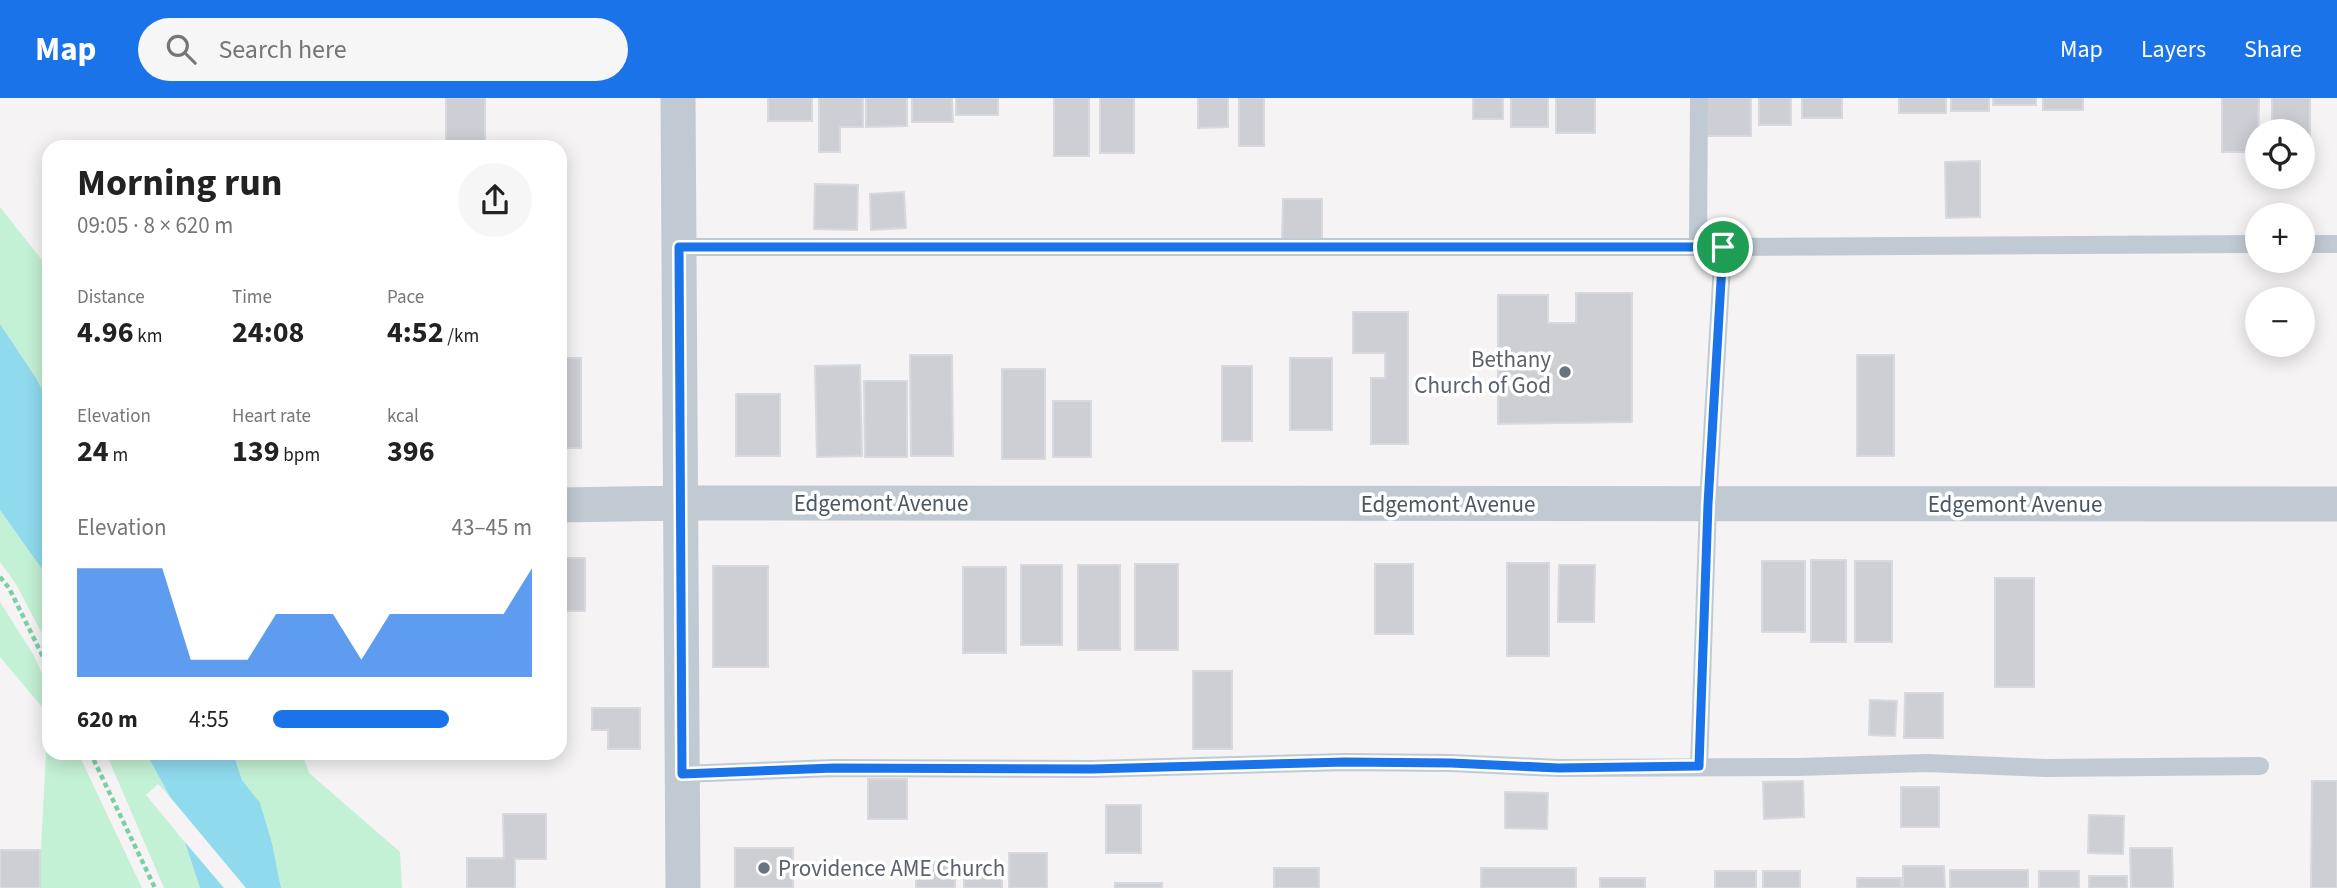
<!DOCTYPE html>
<html lang="en">
<head>
<meta charset="utf-8">
<style>
	:root { --surface:#fff; --page:#f6f6f6; --text:#222; --muted:#767676; --accent:#1a73e8 }
	body { margin:0; font-family:"Source Sans 3",sans-serif; background:var(--page); color:var(--text); height:100vh; display:flex; flex-direction:column; font-size:26px; white-space:nowrap }
	* { box-sizing:border-box; margin:0 }
	p { font-size:23px; color:var(--muted) }
	.icon { flex:none; width:38px; height:38px; fill:none; stroke:currentColor; stroke-width:2; stroke-linecap:round; stroke-linejoin:round }
	.map { position:relative; flex:1; overflow:hidden }
	.panel { position:absolute; left:42px; top:42px; width:525px; height:620px; display:flex; flex-direction:column; background:var(--surface); border-radius:21px; box-shadow:0 4px 18px #0003 }
	.panel>* { flex:none }
	.fabs { position:absolute; left:2245px; top:21px; display:grid; gap:14px }
	.fabs a { display:grid; place-items:center; width:70px; height:70px; border-radius:50%; background:var(--surface); box-shadow:0 4px 18px #0003; font-size:35px }
	.pin { position:absolute; display:grid; place-items:center; width:60px; height:60px; color:#fff; margin:-30px; border:4px solid #fff; border-radius:50%; box-shadow:0 2px 7px #0007 }
	.round { display:grid; place-items:center; flex:none; width:74px; height:74px; border-radius:37px; background:var(--page) }
	.head { display:flex; align-items:center; justify-content:space-between; height:119px; padding:0 35px }
	h1 { font-size:38px; font-weight:700; line-height:52px }
	.figures { display:grid; grid-template-columns:repeat(3,1fr); gap:10px; height:119px; padding:7px 35px }
	.figures div { display:grid; align-content:center }
	.figures b { font-size:30px; font-weight:700 }
	.figures small { font-size:19px; font-weight:400 }
	.figures p { font-size:19px }
	.chart { height:196px; padding:14px 35px }
	.chart p { display:flex; justify-content:space-between }
	.chart svg { width:100%; height:126px; margin-top:7px; fill:var(--accent); opacity:.7 }
	ul { padding:0 35px; list-style:none; font-size:23px }
	li { display:grid; grid-template-columns:112px 84px 1fr; align-items:center; height:52px }
	li i { height:18px; border-radius:9px; background:var(--accent) }
	header { display:flex; align-items:center; gap:42px; box-sizing:border-box; height:98px; padding:0 35px; background:var(--accent); color:#fff }
	header strong { font-size:33px }
	nav { display:flex; gap:38px; margin-inline-start:auto; font-size:24px }
	.search { width:490px; height:63px; background:var(--page); display:flex; align-items:center; gap:18px; box-sizing:border-box; padding:0 24px; border-radius:38px; color:var(--muted); font-size:26px }
	.map>svg:first-child { display:block }
	.green { fill:#c3f1d5 }
	.water { fill:#90daee }
	.pier { fill:#f5f3f3 }
	.building { fill:#cdcfd5; stroke:#d7d9de; stroke-width:2 }
	.lines { fill:none; stroke-linecap:round; stroke-linejoin:round }
	.path { stroke:#7ad0a6; stroke-width:4.5; stroke-dasharray:5 3.5; stroke-linecap:butt }
	.service { stroke:#c1cad2; stroke-width:18 }
	.minor { stroke:#c1cad2; stroke-width:35 }
	.route-casing { stroke:#fff; stroke-width:14 }
	.route { stroke:#1a73e8; stroke-width:9 }
	.worship-dot { fill:#6b7280; stroke:#fff; stroke-width:2.5 }
	.labels { text-anchor:middle; dominant-baseline:central; stroke-width:7; stroke-linejoin:round; paint-order:stroke }
	.worship-label { font-size:23px; fill:#5b616d; stroke:#fff; text-anchor:end }
	.street-label { font-size:23px; fill:#4a5661; stroke:#fff }
</style>
</head>
<body>
<header>
<strong>Map</strong>
<div class="search"><svg class="icon" aria-label="search" viewBox="0 0 24 24"><circle cx="10" cy="10" r="6"/><path d="M15 15l6 6"/></svg>Search here</div>
<nav><a>Map</a><a>Layers</a><a>Share</a></nav>
</header>
<div class="map">
<svg width="2337" height="790" viewBox="0 0 2337 790">
	<rect width="100%" height="100%" fill="#f5f3f3"/>
	<path class="green" d="M0,109L49,171V304L36,280L0,226Z
		M0,412L49,481V549L16,486L0,464Z
		M0,504L33,556L49,591V654L78,655L142,790H39L48,616L0,559Z
		M106,655H146L170,699L158,686L146,697L184,743L200,790H164Z
		M233,655H302L309,675L400,754L402,790H281L272,745L260,706L242,682Z"/>
	<path class="water" d="M0,226L36,280L49,304V481L0,412Z
		M146,655H233L242,682L260,705L272,745L281,790H200L169,697Z"/>
	<path class="pier" d="M160,688L170,699L246,790H224L178,736Z"/>
	<path class="building" d="M446,0H485V48H446Z
		M768,0H812V23H768Z
		M819,0H863V29H840V54H819Z
		M866,0H907V28L866,29Z
		M912,0H952L953,24H912Z
		M956,0H998V17H956Z
		M1054,0H1089V58H1054Z
		M1100,0H1134V55H1100Z
		M1198,0H1228V29L1198,30Z
		M1239,0H1264V48H1239Z
		M1473,0H1503V21H1473Z
		M1511,0H1548V29H1511Z
		M1556,0H1595V35H1556Z
		M1707,0H1751V38H1707Z
		M1759,0H1791V27H1759Z
		M1802,0H1842V20H1802Z
		M1899,0H1946V15H1899Z
		M1951,0H1989V13H1951Z
		M1993,0H2036V7H1993Z
		M2043,0H2083V12H2043Z
		M2222,0H2259L2258,54H2222Z
		M2272,0H2310V55H2303V33H2272Z
		M1980,63V119L1946,120L1945,64Z
		M815,86L858,87L857,132L814,131Z
		M904,94L906,130L871,132L870,96Z
		M1283,101H1322V142H1282Z
		M1576,195H1632V324L1498,326V197H1548V225H1576Z
		M1353,214H1408V346H1371V280H1385V255H1353Z
		M910,257H952L953,358H911Z
		M1857,257H1894V358H1857Z
		M560,260H581V350H560Z
		M1290,260H1332V332H1290Z
		M860,267L862,358L817,359L815,268Z
		M1222,268H1252V343H1222Z
		M1002,271H1045V361H1002Z
		M864,283H907V359H865Z
		M736,296H780V358H736Z
		M1053,303H1091V359H1053Z
		M560,460H585V513H560Z
		M1811,462H1846V544H1811Z
		M1762,463H1805V534H1762Z
		M1855,463H1892V544H1855Z
		M1507,465H1549V558H1507Z
		M1135,466H1178V552H1135Z
		M1375,466H1413V536H1375Z
		M1021,467H1062V547H1021Z
		M1078,467H1120V552H1078Z
		M1559,467H1595L1594,524H1558Z
		M713,468H768V569H713Z
		M963,469H1006V555H963Z
		M1995,480H2034V589H1995Z
		M1193,573H1232V651H1193Z
		M1905,595H1943V640H1904Z
		M1870,602L1897,603L1895,638L1869,637Z
		M592,610H640V651H608V632H592Z
		M868,681H907V721H868Z
		M1803,683L1804,719L1764,721L1763,684Z
		M2312,683H2337V790H2311Z
		M1901,689H1939V729H1901Z
		M1505,694L1548,695L1547,731L1505,730Z
		M1106,707H1141V755H1106Z
		M503,716H546V761H515V790H467V760H504Z
		M2089,717L2124,718L2123,756L2088,755Z
		M735,750H793V790H735Z
		M2130,750H2172L2173,790H2131Z
		M0,752H40V790H0Z
		M1009,755H1047V790H1009Z
		M916,764L956,765L955,790H916Z
		M964,768H1002V790H964Z
		M1903,768H1944L1945,790H1903Z
		M1274,770H1319V790H1274Z
		M1481,770H1576V790H1481Z
		M1950,772H2028V790H1950Z
		M1715,773H1756V790H1715Z
		M1763,773H1800V790H1763Z
		M2039,773H2079V790H2039Z
		M2089,778H2127V790H2089Z
		M1600,780H1645V790H1600Z
		M1857,780H1901V790H1857Z
		M1115,785H1162V790H1115Z"/>
	<g class="lines">
		<path class="path" d="M0,479L9,490L49,571
			M90,654L155,790"/>
		<path class="service" d="M2303,146H2337
			M679,149H1723L2258,146
			M1698,149L1699,0
			M1699,669L1708,406L1723,149
			M682,676L834,670L1092,671L1345,664L1451,665L1559,670L1798,669L1926,665L2046,670L2260,668"/>
		<path class="minor" d="M678,0L683,790
			M560,407L680,405L2337,406"/>
	</g>
	<g class="lines">
		<defs>
			<path id="route" d="M679,149H1723L1708,406L1699,668L1559,670L1451,665L1345,664L1092,671L834,670L682,676Z"/>
		</defs>
		<use href="#route" class="route-casing"/>
		<use href="#route" class="route"/>
	</g>
	<g class="worship-dot">
		<circle cx="1565" cy="274" r="7"/>
		<circle cx="764" cy="770" r="7"/>
	</g>
	<g class="labels">
		<g class="worship-label">
			<text x="1551" y="261">Bethany<tspan x="1551" dy="26">Church of God</tspan></text>
			<text x="778" y="770" text-anchor="start">Providence AME Church</text>
		</g>
		<g class="street-label">
			<text x="881" y="405">Edgemont Avenue</text>
			<text x="1448" y="406">Edgemont Avenue</text>
			<text x="2015" y="406">Edgemont Avenue</text>
		</g>
	</g>
</svg>
<div class="fabs">
<a><svg class="icon" aria-label="locate" viewBox="0 0 24 24"><circle cx="12" cy="12" r="6"/><path d="M12 2v4M12 18v4M2 12h4M18 12h4"/></svg></a>
<a>+</a>
<a>−</a>
</div>
<div class="pin" style="left:1723px;top:149px;background:#1e9e55"><svg class="icon" aria-label="arrive" viewBox="0 0 24 24"><path d="M6 21V4h12l-3 4 3 4H6"/></svg></div>
<section class="panel">
<div class="head"><div><h1>Morning run</h1><p>09:05 · 8 × 620 m</p></div><a class="round"><svg class="icon" aria-label="share" viewBox="0 0 24 24"><path d="M12 15V3M7 8l5-5 5 5M5 13v7h14v-7"/></svg></a></div>
<div class="figures">
<div><p>Distance</p><b>4.96<small> km</small></b></div>
<div><p>Time</p><b>24:08</b></div>
<div><p>Pace</p><b>4:52<small> /km</small></b></div>
</div>
<div class="figures">
<div><p>Elevation</p><b>24<small> m</small></b></div>
<div><p>Heart rate</p><b>139<small> bpm</small></b></div>
<div><p>kcal</p><b>396</b></div>
</div>
<div class="chart"><p><span>Elevation</span>43–45 m</p>
<svg viewBox="0 0 160 44" preserveAspectRatio="none"><path d="M0 44V6L10 6L20 6L30 6L40 38L50 38L60 38L70 22L80 22L90 22L100 38L110 22L120 22L130 22L140 22L150 22L160 6V44z"/></svg>
</div>
<ul>
<li><b>620 m</b>4:55<i style="width:68%"></i></li>
</ul>
</section>
</div>
</body>
</html>
